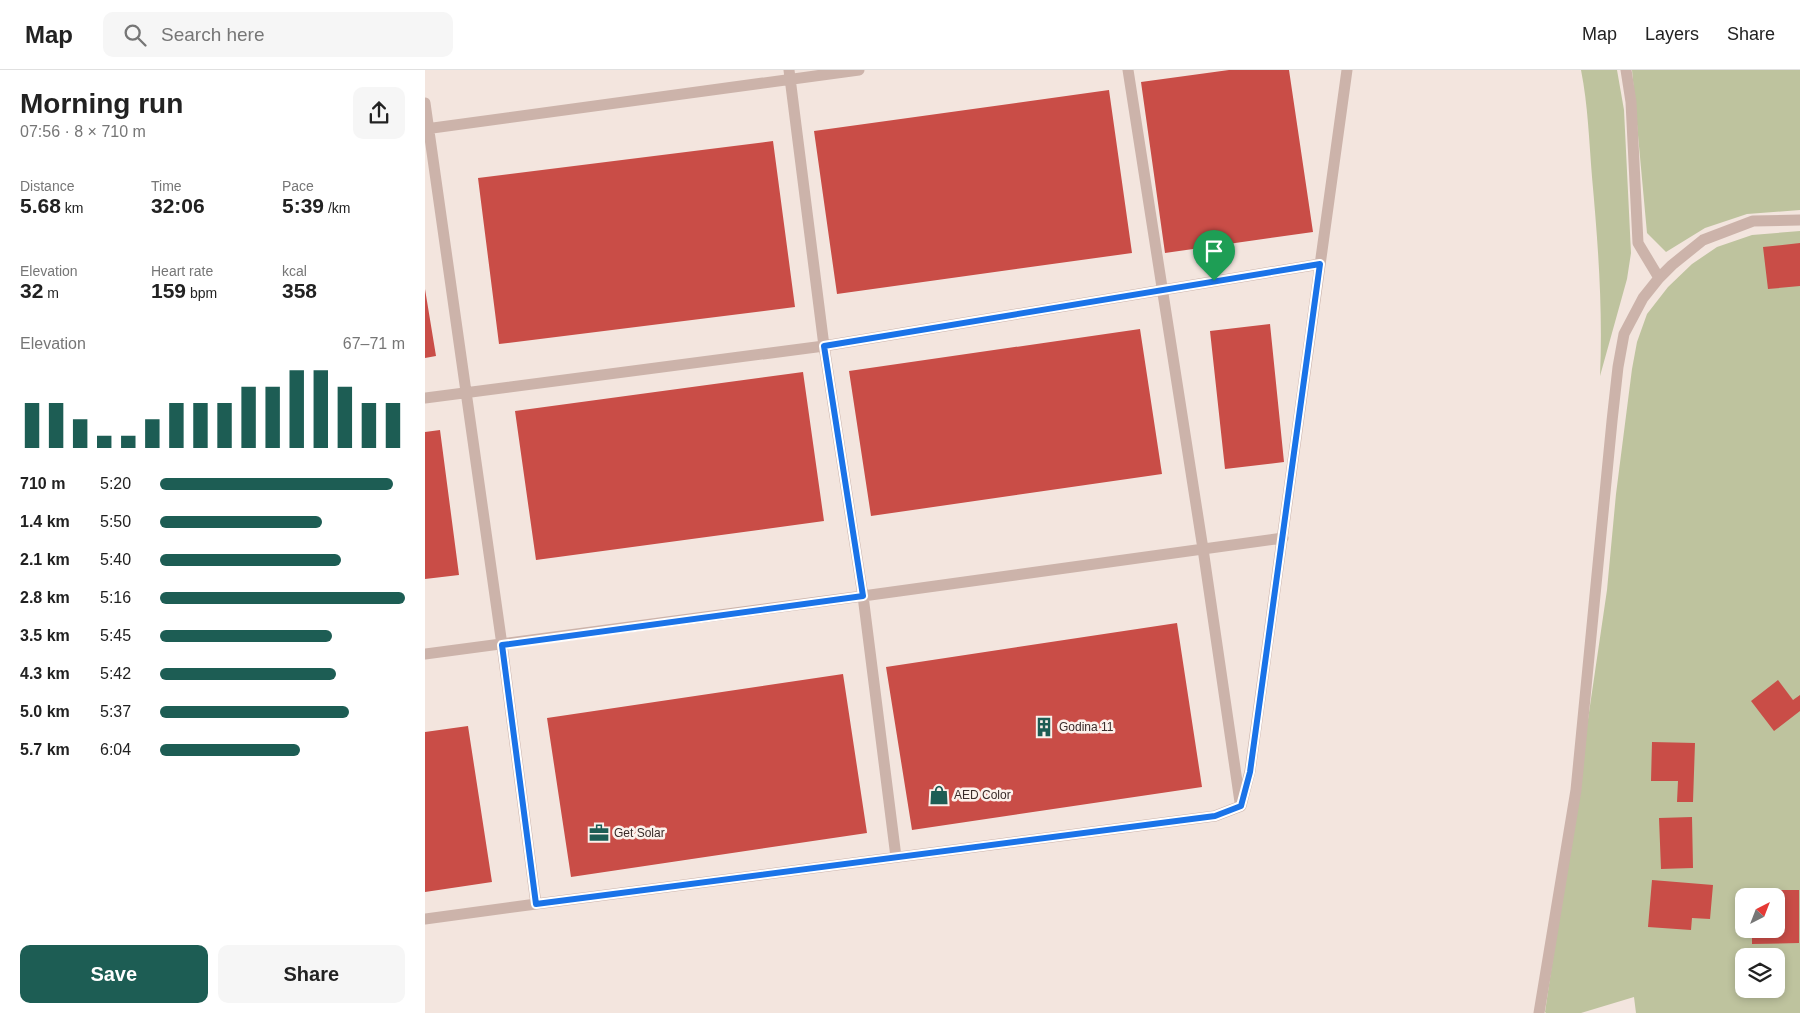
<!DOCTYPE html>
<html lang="en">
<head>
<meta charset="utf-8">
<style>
	:root { --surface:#fff; --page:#f6f6f6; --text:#222; --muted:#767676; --line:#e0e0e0; --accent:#1d5d54 }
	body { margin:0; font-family:Helvetica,sans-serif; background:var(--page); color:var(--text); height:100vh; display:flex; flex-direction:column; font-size:19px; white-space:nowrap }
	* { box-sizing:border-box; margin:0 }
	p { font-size:16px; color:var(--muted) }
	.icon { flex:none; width:28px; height:28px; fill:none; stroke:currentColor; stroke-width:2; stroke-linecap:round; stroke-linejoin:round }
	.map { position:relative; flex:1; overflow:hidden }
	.side { display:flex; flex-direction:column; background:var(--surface); width:425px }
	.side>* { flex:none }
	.needle { width:32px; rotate:42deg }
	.controls { position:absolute; left:1310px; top:818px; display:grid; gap:10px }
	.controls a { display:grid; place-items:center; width:50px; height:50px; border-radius:10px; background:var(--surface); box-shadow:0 2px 8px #0003; font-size:25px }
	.pin { position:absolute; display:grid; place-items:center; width:42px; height:42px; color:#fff; margin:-51px -21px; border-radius:50% 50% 50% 0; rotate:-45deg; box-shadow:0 0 5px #0007 }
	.pin .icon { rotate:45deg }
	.round { display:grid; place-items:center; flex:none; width:52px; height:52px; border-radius:10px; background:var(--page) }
	.head { display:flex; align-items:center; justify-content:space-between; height:85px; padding:0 20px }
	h1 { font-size:28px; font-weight:800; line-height:38px }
	.stats { display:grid; grid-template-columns:repeat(3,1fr); gap:8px; height:85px; padding:5px 20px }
	.stats div { display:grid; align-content:center }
	.stats b { font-size:21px; font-weight:800 }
	.stats small { font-size:14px; font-weight:400 }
	.stats p { font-size:14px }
	.chart { height:140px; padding:10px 20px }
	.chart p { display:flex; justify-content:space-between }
	.chart svg { width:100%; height:90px; margin-top:5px; stroke:var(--accent); stroke-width:6 }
	.action { display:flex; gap:10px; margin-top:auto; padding:10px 20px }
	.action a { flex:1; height:58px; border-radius:10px; background:var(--accent); color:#fff; font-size:20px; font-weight:800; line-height:58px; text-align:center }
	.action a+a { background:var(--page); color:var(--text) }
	ul { padding:0 20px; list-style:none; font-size:16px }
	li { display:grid; grid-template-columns:80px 60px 1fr; align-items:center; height:38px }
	li i { height:12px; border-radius:6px; background:var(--accent) }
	header { display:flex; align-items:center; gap:30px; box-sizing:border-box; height:70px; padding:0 25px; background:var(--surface); border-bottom:1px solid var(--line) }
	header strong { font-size:24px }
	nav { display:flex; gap:28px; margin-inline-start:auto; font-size:18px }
	.search { width:350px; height:45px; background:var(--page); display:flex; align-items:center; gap:12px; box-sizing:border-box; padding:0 18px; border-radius:10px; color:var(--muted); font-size:19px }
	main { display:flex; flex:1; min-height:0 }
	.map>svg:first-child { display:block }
	.green { fill:#bec39e; fill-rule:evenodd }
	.building { fill:#c94d47 }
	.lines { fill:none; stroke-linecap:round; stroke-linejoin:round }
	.lane { stroke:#ccb3aa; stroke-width:11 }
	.route-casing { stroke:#fff; stroke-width:10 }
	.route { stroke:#1a73e8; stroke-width:6 }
	.labels { text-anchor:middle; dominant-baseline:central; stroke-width:5; stroke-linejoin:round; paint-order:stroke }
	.poi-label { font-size:12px; fill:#392b29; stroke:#fbf1eb; text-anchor:start }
</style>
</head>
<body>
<header>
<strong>Map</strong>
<div class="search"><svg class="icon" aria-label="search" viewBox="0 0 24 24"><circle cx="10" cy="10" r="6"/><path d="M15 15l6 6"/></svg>Search here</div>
<nav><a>Map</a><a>Layers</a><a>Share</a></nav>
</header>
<main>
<section class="side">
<div class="head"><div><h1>Morning run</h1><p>07:56 · 8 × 710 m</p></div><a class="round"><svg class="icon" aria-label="share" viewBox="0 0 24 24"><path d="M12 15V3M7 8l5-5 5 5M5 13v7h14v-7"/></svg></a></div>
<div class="stats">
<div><p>Distance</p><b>5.68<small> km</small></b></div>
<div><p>Time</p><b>32:06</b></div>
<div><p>Pace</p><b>5:39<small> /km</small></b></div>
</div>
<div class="stats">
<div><p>Elevation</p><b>32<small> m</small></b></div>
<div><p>Heart rate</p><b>159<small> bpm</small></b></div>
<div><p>kcal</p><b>358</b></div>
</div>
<div class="chart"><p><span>Elevation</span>67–71 m</p>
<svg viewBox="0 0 160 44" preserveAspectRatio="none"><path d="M5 44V22M15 44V22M25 44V30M35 44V38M45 44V38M55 44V30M65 44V22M75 44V22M85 44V22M95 44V14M105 44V14M115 44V6M125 44V6M135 44V14M145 44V22M155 44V22"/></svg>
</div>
<ul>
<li><b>710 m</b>5:20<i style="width:95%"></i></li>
<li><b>1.4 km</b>5:50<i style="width:66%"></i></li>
<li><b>2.1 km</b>5:40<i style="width:74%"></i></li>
<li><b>2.8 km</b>5:16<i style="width:100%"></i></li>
<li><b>3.5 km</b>5:45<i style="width:70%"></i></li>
<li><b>4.3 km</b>5:42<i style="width:72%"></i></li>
<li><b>5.0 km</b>5:37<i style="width:77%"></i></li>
<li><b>5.7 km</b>6:04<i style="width:57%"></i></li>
</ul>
<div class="action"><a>Save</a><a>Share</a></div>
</section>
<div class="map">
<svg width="1375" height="943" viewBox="0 0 1375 943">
	<rect width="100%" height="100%" fill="#f3e5de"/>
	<path class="green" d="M1156,0H1192L1199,40L1206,183L1202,209L1175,306C1178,240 1173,173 1167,107C1164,71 1163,35 1156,0Z
		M1207,0H1375V140L1322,144L1280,158L1241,182L1222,163Z
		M1375,161V943H1211L1209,927L1156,943H1121L1120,942L1182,520L1191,424L1207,299L1212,272L1222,244L1243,217L1267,194L1292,177L1327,165ZM1319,826H1351V859H1319ZM1319,886H1351V919H1319Z"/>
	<path class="building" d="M804,0H864L888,162L740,183L716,12Z
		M684,20L707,183L412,224L389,61Z
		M348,71L370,237L74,274L53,108Z
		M1375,173V216L1343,219L1338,177Z
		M0,219L11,286L0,288Z
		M845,254L859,392L800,399L785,261Z
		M715,259L737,404L446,446L424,301Z
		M378,302L399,451L111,490L90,341Z
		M15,360L34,505L0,509V362Z
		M752,553L777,717L487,760L461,597Z
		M418,604L442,763L146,807L122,648Z
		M1353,610L1368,630L1375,625V641L1349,661L1326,631Z
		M43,656L67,812L0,822V662Z
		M1227,672L1270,673L1268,732H1252L1253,711H1226Z
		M1267,747L1268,798L1236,799L1234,748Z
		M1227,810L1288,815L1285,849L1267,848L1266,860L1223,857Z
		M1327,820H1374V873L1327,874V859H1351V826H1327Z"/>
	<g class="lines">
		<path class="lane" d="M364,0L399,276L438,526L471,787
			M703,0L778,479L815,732
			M1201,0L1206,32L1213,173L1234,208
			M0,33L77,575L111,834
			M0,59L434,0
			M0,328L399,276L895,194
			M0,584L438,526L858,468
			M0,849L111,834L790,746L816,736L825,701L922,0
			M1114,943L1151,720L1187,351L1193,297L1199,264L1218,228L1234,208L1247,195L1278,170L1328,151L1375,150"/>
	</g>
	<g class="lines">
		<defs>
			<path id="route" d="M895,194L825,702L816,736L790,746L111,834L77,575L438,526L399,276Z"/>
		</defs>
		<use href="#route" class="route-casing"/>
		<use href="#route" class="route"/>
	</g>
	<defs>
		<symbol id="building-bare" viewBox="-9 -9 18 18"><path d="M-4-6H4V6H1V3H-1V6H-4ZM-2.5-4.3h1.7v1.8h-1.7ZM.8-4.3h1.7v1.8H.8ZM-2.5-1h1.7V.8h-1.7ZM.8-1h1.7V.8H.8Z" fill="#1d5d54" stroke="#fbf1eb" stroke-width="2.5" paint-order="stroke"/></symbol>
		<symbol id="shop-bare" viewBox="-9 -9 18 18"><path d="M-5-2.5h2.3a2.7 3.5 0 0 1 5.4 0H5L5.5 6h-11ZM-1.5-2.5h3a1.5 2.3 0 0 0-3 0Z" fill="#1d5d54" stroke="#fbf1eb" stroke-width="2.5" paint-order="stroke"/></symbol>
		<symbol id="office-bare" viewBox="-9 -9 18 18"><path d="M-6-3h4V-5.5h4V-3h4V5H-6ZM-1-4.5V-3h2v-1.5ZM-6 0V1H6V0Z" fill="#1d5d54" stroke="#fbf1eb" stroke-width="2.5" paint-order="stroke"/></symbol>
	</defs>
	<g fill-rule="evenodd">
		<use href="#building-bare" x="605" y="643" width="28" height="28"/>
		<use href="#shop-bare" x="500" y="711" width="28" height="28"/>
		<use href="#office-bare" x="160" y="749" width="28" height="28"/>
	</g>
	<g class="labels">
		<g class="poi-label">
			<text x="634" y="657">Godina 11</text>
			<text x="529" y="725">AED Color</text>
			<text x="189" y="763">Get Solar</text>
		</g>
	</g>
</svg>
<div class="controls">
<a><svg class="needle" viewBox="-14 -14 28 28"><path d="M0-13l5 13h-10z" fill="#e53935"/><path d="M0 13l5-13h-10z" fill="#767676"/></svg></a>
<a><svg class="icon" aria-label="layers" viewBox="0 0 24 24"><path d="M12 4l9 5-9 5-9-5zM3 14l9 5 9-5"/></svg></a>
</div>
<div class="pin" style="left:789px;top:211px;background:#1e9e55"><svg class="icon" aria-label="arrive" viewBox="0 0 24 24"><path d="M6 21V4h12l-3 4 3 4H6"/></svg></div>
</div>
</main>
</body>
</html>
